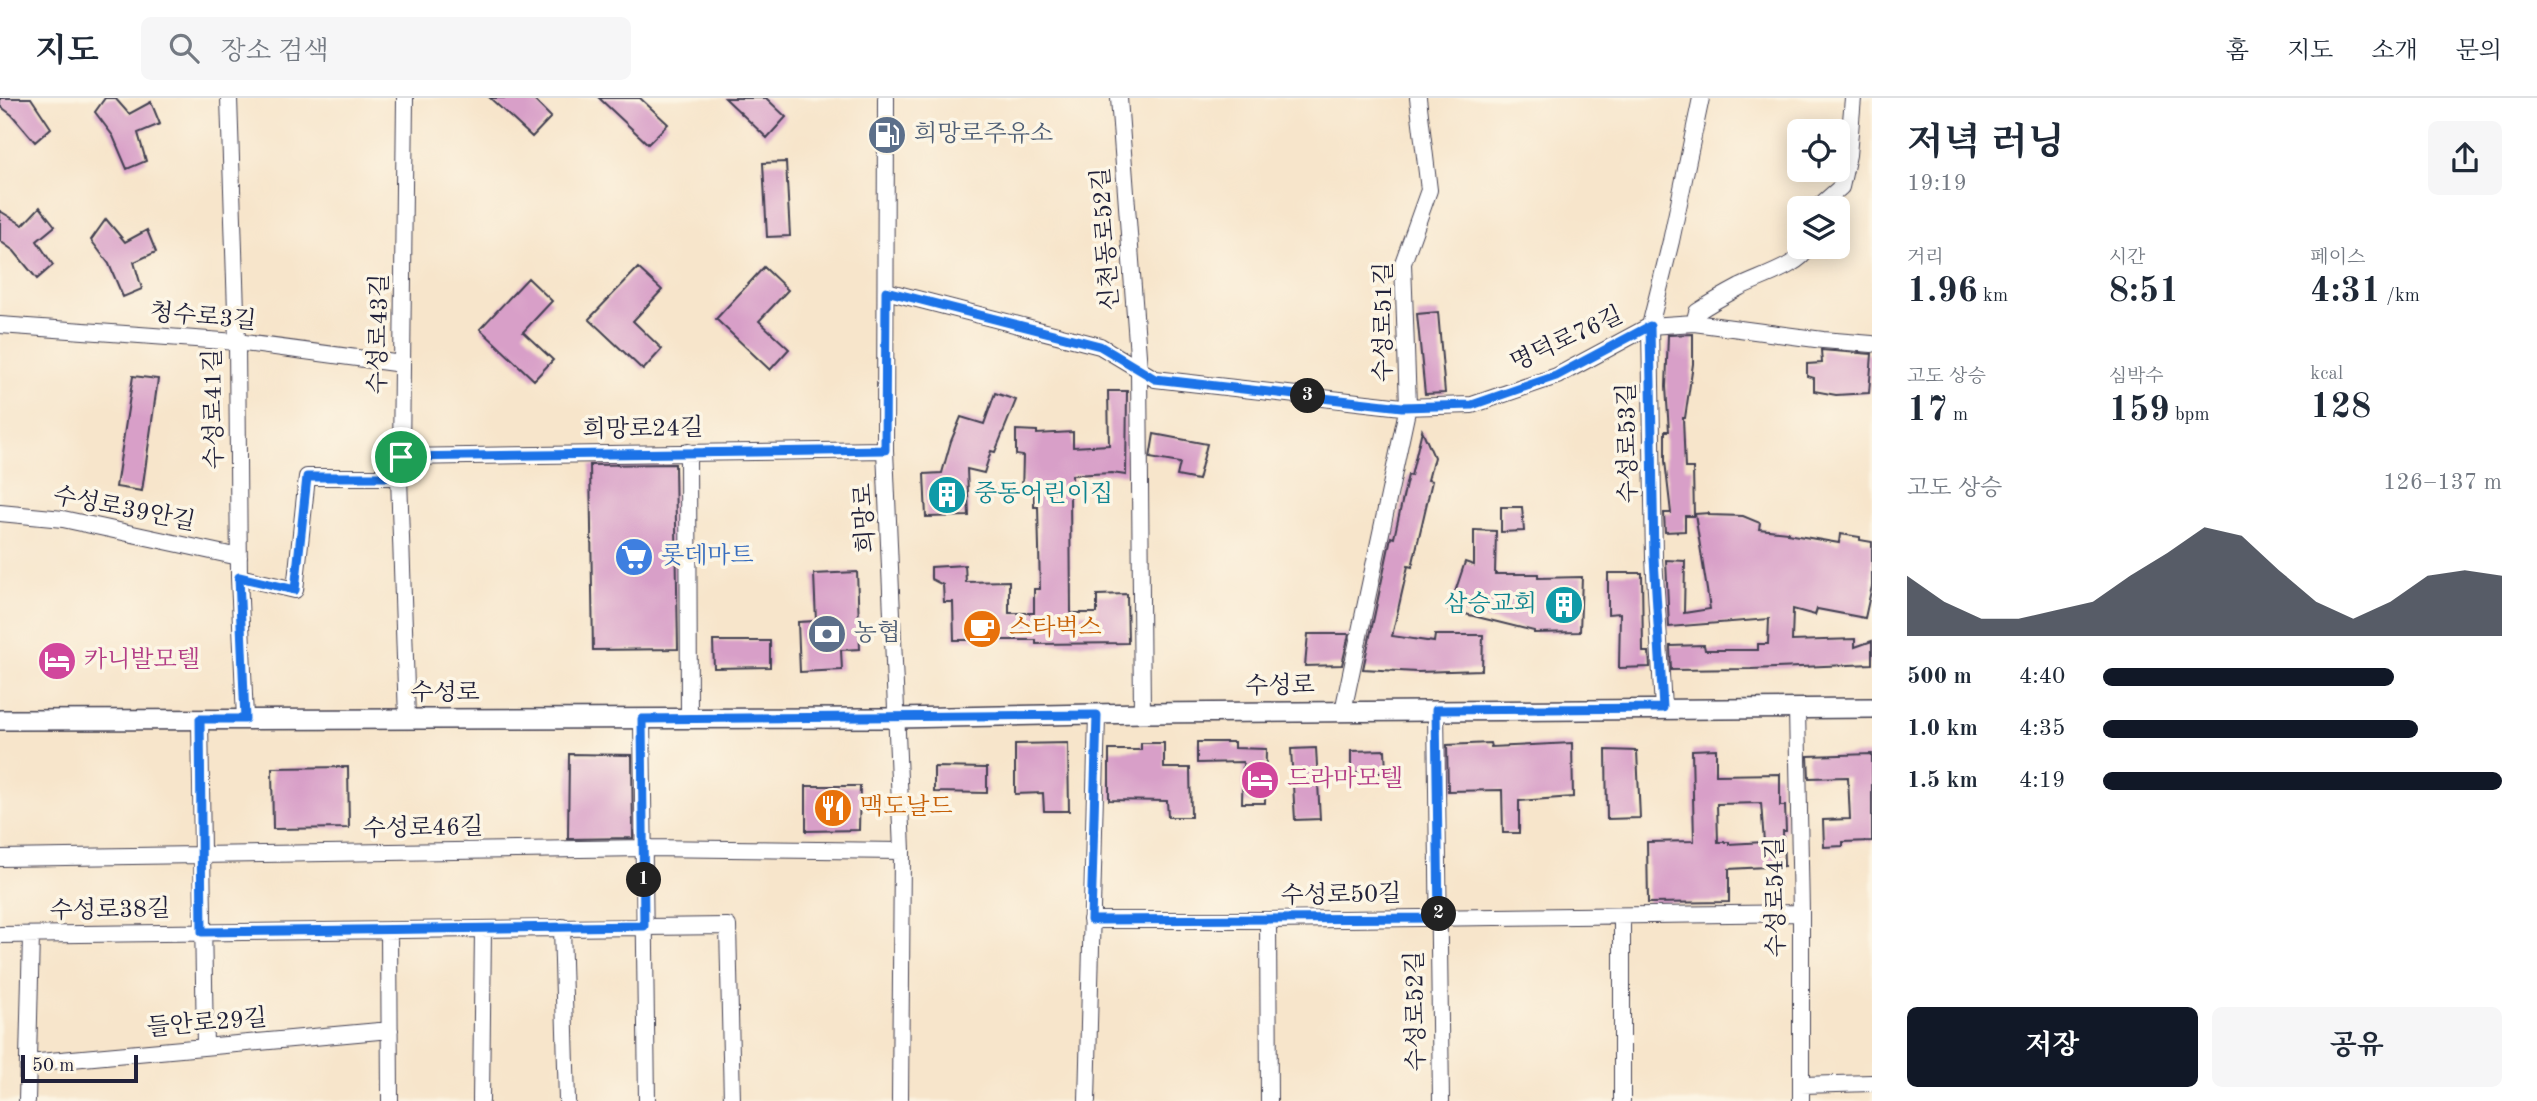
<!DOCTYPE html>
<html lang="ko">
<head>
<meta charset="utf-8">
<style>
	:root { --surface:#fff; --page:#f6f6f7; --text:#1f2937; --muted:#747a83; --line:#e0e1e3; --accent:#111827 }
	body { margin:0; font-family:"Old Standard TT","Noto Serif KR",serif; background:var(--page); color:var(--text); height:100vh; display:flex; flex-direction:column; font-size:26px; white-space:nowrap }
	* { box-sizing:border-box; margin:0 }
	p { font-size:23px; color:var(--muted) }
	.icon { flex:none; width:38px; height:38px; fill:none; stroke:currentColor; stroke-width:2; stroke-linecap:round; stroke-linejoin:round }
	.map { position:relative; flex:1; overflow:hidden }
	.panel { display:flex; flex-direction:column; background:var(--surface); width:665px }
	.panel>* { flex:none }
	.fabs { position:absolute; left:1787px; top:21px; display:grid; gap:14px }
	.fabs a { display:grid; place-items:center; width:63px; height:63px; border-radius:10px; background:var(--surface); box-shadow:0 4px 18px #0003; font-size:35px }
	.scale { position:absolute; left:21px; bottom:18px; width:117px; box-sizing:border-box; padding-left:7px; border:4px solid #22223b; border-top:0; font-size:19px; line-height:24px; white-space:nowrap; color:#22223b; -webkit-text-stroke:5px #fcf5e5; paint-order:stroke }
	.pin { position:absolute; display:grid; place-items:center; width:60px; height:60px; color:#fff; margin:-30px; border:4px solid #fff; border-radius:50%; box-shadow:0 2px 7px #0007 }
	.km { position:absolute; width:35px; height:35px; margin:-18px; border-radius:50%; background:#222; color:#fff; font-size:19px; line-height:35px; text-align:center }
	.round { display:grid; place-items:center; flex:none; width:74px; height:74px; border-radius:10px; background:var(--page) }
	.overview { display:flex; align-items:center; justify-content:space-between; height:119px; padding:0 35px }
	h1 { font-size:38px; font-weight:700; line-height:52px }
	.metrics { display:grid; grid-template-columns:repeat(3,1fr); gap:10px; height:119px; padding:7px 35px }
	.metrics div { display:grid; align-content:center }
	.metrics b { font-size:35px; font-weight:700 }
	.metrics small { font-size:19px; font-weight:400 }
	.metrics p { font-size:19px }
	.chart { height:196px; padding:14px 35px }
	.chart p { display:flex; justify-content:space-between }
	.chart svg { width:100%; height:126px; margin-top:7px; fill:var(--accent); opacity:.7 }
	.cta { display:flex; gap:14px; margin-top:auto; padding:14px 35px }
	.cta a { flex:1; height:80px; border-radius:10px; background:var(--accent); color:#fff; font-size:28px; font-weight:700; line-height:80px; text-align:center }
	.cta a+a { background:var(--page); color:var(--text) }
	ul { padding:0 35px; list-style:none; font-size:23px }
	li { display:grid; grid-template-columns:112px 84px 1fr; align-items:center; height:52px }
	li i { height:18px; border-radius:9px; background:var(--accent) }
	header { display:flex; align-items:center; gap:42px; box-sizing:border-box; height:98px; padding:0 35px; background:var(--surface); border-bottom:2px solid var(--line) }
	header strong { font-size:33px }
	nav { display:flex; gap:38px; margin-inline-start:auto; font-size:24px }
	.search { width:490px; height:63px; background:var(--page); display:flex; align-items:center; gap:18px; box-sizing:border-box; padding:0 24px; border-radius:10px; color:var(--muted); font-size:26px }
	main { display:flex; flex:1; min-height:0 }
	.map>svg:first-child { display:block }
	.building { fill:#d89fc8; fill-rule:evenodd }
	.lines { fill:none; stroke-linecap:round; stroke-linejoin:round }
	.minor-casing { stroke:#423f51; stroke-width:18 }
	.major-casing { stroke:#423f51; stroke-width:22 }
	.minor { stroke:#fff; stroke-width:16 }
	.major { stroke:#fff; stroke-width:19 }
	.route-casing { stroke:#fff; stroke-width:14 }
	.route { stroke:#1a73e8; stroke-width:9 }
	.labels { text-anchor:middle; dominant-baseline:central; stroke-width:7; stroke-linejoin:round; paint-order:stroke }
	.service-label { font-size:24px; fill:#4e5e75; stroke:#fcf5e5; text-anchor:start }
	.street-label { font-size:24px; fill:#22223b; stroke:#fcf5e5 }
	.culture-label { font-size:24px; fill:#0d838f; stroke:#fcf5e5; text-anchor:start }
	.shop-label { font-size:24px; fill:#366cbe; stroke:#fcf5e5; text-anchor:start }
	.food-label { font-size:24px; fill:#c56008; stroke:#fcf5e5; text-anchor:start }
	.hotel-label { font-size:24px; fill:#b23c85; stroke:#fcf5e5; text-anchor:start }
</style>
</head>
<body>
<header>
<strong>지도</strong>
<div class="search"><svg class="icon" aria-label="search" viewBox="0 0 24 24"><circle cx="10" cy="10" r="6"/><path d="M15 15l6 6"/></svg>장소 검색</div>
<nav><a>홈</a><a>지도</a><a>소개</a><a>문의</a></nav>
</header>
<main>
<div class="map">
<svg width="1872" height="1003" viewBox="0 0 1872 1003">
	<rect width="100%" height="100%" fill="#fcf5e5"/>
	<filter id="ink" filterUnits="userSpaceOnUse"><feTurbulence type="fractalNoise" baseFrequency=".0143" numOctaves="2"/><feDisplacementMap in="SourceGraphic" scale="14" xChannelSelector="R" yChannelSelector="G"/><feConvolveMatrix kernelMatrix="1 2 1 2 8 2 1 2 1" color-interpolation-filters="sRGB"/></filter>
	<filter id="wash" filterUnits="userSpaceOnUse"><feTurbulence type="fractalNoise" baseFrequency=".00686" numOctaves="4" result="noise"/><feDisplacementMap in="SourceGraphic" scale="28" xChannelSelector="R" yChannelSelector="G"/><feGaussianBlur stdDeviation="1.57" result="paint"/><feColorMatrix in="noise" values="0 0 0 0 0 0 0 0 0 0 0 0 0 0 0 0 0 1.4 0 .05"/><feComposite in="paint" operator="in"/></filter>
	<g filter="url(#wash)">
		<rect width="100%" height="100%" fill="#f7e5cb"/>
		<g id="blocks">
			<path class="building" d="M0,0H31L51,30L35,44L12,17L0,8Z
				M105,0H115L129,16L151,4L160,26L138,35L146,63L127,71L113,38L95,14Z
				M490,0H532L551,19L532,39Z
				M599,0H640L668,26L648,46Z
				M725,0H766L786,19L767,40Z
				M786,64L790,138L767,139L763,65Z
				M40,109L55,128L37,143L53,167L37,181L14,153L0,143V113L23,127Z
				M106,121L125,144L147,132L156,154L134,164L142,191L123,199L109,166L91,142Z
				M764,169L788,192L759,223L789,251L770,272L716,221Z
				M638,170L662,192L633,223L662,251L643,272L589,221Z
				M528,180L552,203L523,234L553,262L534,282L480,231Z
				M1438,214L1445,295L1425,296L1417,216Z
				M1693,236V266L1685,320H1683L1685,370H1693L1694,418H1685V433L1665,434L1664,415H1671L1665,363V333H1669L1666,289L1668,237Z
				M1821,252L1872,256L1869,295L1836,297L1814,293V280L1807,278V266L1822,265Z
				M133,278L158,281L142,393L116,389Z
				M1108,293H1127L1126,377L1112,375L1072,377V394H1070L1071,515H1097V497L1127,496L1128,545L1036,546V542H954L953,504H944L943,487L931,481V469L965,467L966,484L1009,483V515H1034V491H1040L1038,409H1034V395H1022L1023,358L1016,357V332L1037,333V336L1073,334V349L1109,347Z
				M995,295L1016,302L995,354L991,353L984,375L967,371L969,418L926,419L924,376L942,375L951,343L961,319L984,326Z
				M1422,332L1434,359L1428,382L1432,383L1412,469L1408,468L1392,538L1434,544L1435,537H1483L1482,572L1417,574L1363,571L1391,439L1394,440L1408,377L1411,378Z
				M1154,336L1207,346L1198,382L1177,378L1180,365L1150,360Z
				M675,366L678,551L593,552L590,367Z
				M1501,409H1522L1524,433L1501,434Z
				M1709,415V417L1743,418L1760,425L1759,431L1788,434L1787,436L1839,445L1840,436L1860,439V442L1872,444V488L1865,520L1817,511L1815,517L1793,511L1792,543L1855,541V549L1872,543V566L1751,571L1671,572L1670,548L1704,547L1705,552H1758V546H1768L1769,521L1669,529L1666,462L1685,463L1684,515L1710,511L1695,416Z
				M1474,432L1496,433L1495,476H1538V480L1582,479L1580,534L1534,535V533L1449,512L1465,464L1474,467Z
				M857,474L860,551L841,552L842,572L800,574L798,524L816,523L814,476Z
				M1608,475H1642L1643,554H1649L1650,569L1619,570L1620,515L1608,516Z
				M1308,536H1349L1342,567L1305,568Z
				M713,543H770V569L714,570Z
				M1197,644H1234V650L1266,651L1265,705H1242L1243,664L1197,665Z
				M1068,645L1069,713H1044L1043,695L1015,696V646Z
				M1141,645H1164V670H1190L1191,719H1168L1167,703L1109,702V652H1141Z
				M1490,645L1491,649L1572,645L1573,699L1519,703V735H1503L1502,692L1448,693L1447,647Z
				M1316,650L1320,721L1295,722L1291,651Z
				M1716,651V677L1780,676V708H1785L1786,733H1783L1784,768L1729,771V804L1648,805L1647,744L1694,743L1692,652ZM1761,705L1764,744L1729,746V744H1718L1717,706Z
				M1385,652L1386,675H1351V653Z
				M1606,652L1637,653L1640,720L1607,721Z
				M569,656L632,657L633,740L568,741Z
				M1872,656V743L1843,744V748L1824,749L1823,722L1850,721L1848,679L1809,680L1808,658Z
				M348,669L349,730L273,731L272,670Z
				M934,669L987,670V695L934,694Z
				M806,688H860L859,732L806,733Z"/>
		</g>
	</g>
	<g filter="url(#ink)">
		<use href="#blocks" fill-opacity="0" stroke="#423f51" stroke-width="2"/>
		<g class="lines">
			<defs>
				<path id="minor" d="M229,0L237,244L239,479L245,621
					M405,0L401,359L399,379L407,621
					M886,0L885,352L902,753L900,1003
					M1119,0L1139,271L1142,615
					M1817,110L1841,89L1848,57L1853,0
					M886,193L1100,248L1155,281L1402,309L1472,307L1557,278L1650,228L1694,225L1823,242L1872,246
					M1694,225L1697,214C1711,205 1725,197 1740,189C1760,179 1799,168 1809,149
					M0,227L237,244L402,266
					M688,354L689,621
					M401,359L885,352
					M0,415L63,421L239,459
					M239,479L295,492L307,379H399
					M1663,610L1654,460L1650,228L1671,143L1701,0
					M1797,611L1801,815V1003
					M1343,613L1408,308L1403,165L1429,92L1418,0
					M1436,613L1441,1003
					M200,621L205,949
					M642,621L647,1003
					M0,760L644,750L902,753
					M1622,818V1003
					M1091,822H1268L1801,815
					M1268,822L1269,1003
					M562,829L567,1003
					M389,832L390,1003
					M0,837L728,828L732,1003
					M28,965L390,932
					M1801,987L1872,985
					M27,1003L31,837
					M481,1003L483,831
					M1087,1003L1097,617"/>
				<path id="major" d="M0,622L898,620L1142,615L1872,610"/>
			</defs>
			<use href="#minor" class="minor-casing"/>
			<use href="#major" class="major-casing"/>
			<use href="#minor" class="minor"/>
			<use href="#major" class="major"/>
		</g>
	</g>
	<g class="lines" filter="url(#ink)">
		<defs>
			<path id="route" d="M886,193L1100,248L1155,281L1402,309L1472,307L1556,278L1650,228L1654,460L1663,610L1436,612L1439,820L1091,822L1097,617L642,621L644,828L202,834L200,621H245L239,479L295,492L307,379H399L401,359L885,352Z"/>
		</defs>
		<use href="#route" class="route-casing"/>
		<use href="#route" class="route"/>
	</g>
	<defs>
		<symbol id="fuel-disc" viewBox="-11 -11 22 22"><circle r="9.5" fill="#5c6f8a" stroke="#fcf5e5"/><path d="M-5.5-6h7V0h2V4h1.3V-2.5L3-4.5l.8-.8L6-3V5H2.5V1h-1V6h-7ZM-4.2-4.7v3.2H.2V-4.7Z" fill="#fff"/></symbol>
		<symbol id="building-disc" viewBox="-11 -11 22 22"><circle r="9.5" fill="#0f9aa8" stroke="#fcf5e5"/><path d="M-4-6H4V6H1V3H-1V6H-4ZM-2.5-4.3h1.7v1.8h-1.7ZM.8-4.3h1.7v1.8H.8ZM-2.5-1h1.7V.8h-1.7ZM.8-1h1.7V.8H.8Z" fill="#fff"/></symbol>
		<symbol id="supermarket-disc" viewBox="-11 -11 22 22"><circle r="9.5" fill="#3f7fe0" stroke="#fcf5e5"/><path d="M-6-5.5h2.5l.6 2H6L4.5 2H-2.5L-4.4-4H-6ZM-1.5 3.2a1.3 1.3 0 1 0 .1 0ZM3 3.2a1.3 1.3 0 1 0 .1 0Z" fill="#fff"/></symbol>
		<symbol id="cafe-disc" viewBox="-11 -11 22 22"><circle r="9.5" fill="#e8710a" stroke="#fcf5e5"/><path d="M-5.5-4.5H6V0H3Q3 3.5 0 3.5H-2.5Q-5.5 3.5-5.5 0ZM3-3.2v2h1.7v-2ZM-6 4.5H4V6H-6Z" fill="#fff"/></symbol>
		<symbol id="bank-disc" viewBox="-11 -11 22 22"><circle r="9.5" fill="#5c6f8a" stroke="#fcf5e5"/><path d="M-6-4H6V4H-6ZM0-2.3a2.3 2.3 0 1 0 0 4.6a2.3 2.3 0 1 0 0-4.6Z" fill="#fff"/></symbol>
		<symbol id="hotel-disc" viewBox="-11 -11 22 22"><circle r="9.5" fill="#d1479c" stroke="#fcf5e5"/><path d="M-6-4.5h1.5V1H6V5H4.5V3h-9V5H-6ZM-4 0a1.8 1.8 0 1 1 3.6 0ZM.5 0V-2.5h3Q6-2.5 6 0Z" fill="#fff"/></symbol>
		<symbol id="restaurant-disc" viewBox="-11 -11 22 22"><circle r="9.5" fill="#e8710a" stroke="#fcf5e5"/><path d="M-5-6h1v4h1v-4h1v4h1v-4h1v5L-1.5 .5V6h-2V.5L-5-1ZM5-6V6H3V1.5H1.5Q1.5-4 5-6Z" fill="#fff"/></symbol>
	</defs>
	<g fill-rule="evenodd">
		<use href="#fuel-disc" x="865" y="15" width="44" height="44"/>
		<use href="#building-disc" x="925" y="375" width="44" height="44"/>
		<use href="#supermarket-disc" x="612" y="437" width="44" height="44"/>
		<use href="#building-disc" x="1542" y="485" width="44" height="44"/>
		<use href="#cafe-disc" x="960" y="509" width="44" height="44"/>
		<use href="#bank-disc" x="805" y="514" width="44" height="44"/>
		<use href="#hotel-disc" x="35" y="541" width="44" height="44"/>
		<use href="#hotel-disc" x="1238" y="660" width="44" height="44"/>
		<use href="#restaurant-disc" x="811" y="688" width="44" height="44"/>
	</g>
	<g class="labels">
		<g class="service-label">
			<text x="914" y="37">희망로주유소</text>
			<text x="854" y="536">농협</text>
		</g>
		<g class="street-label">
			<text transform="translate(1107 141) rotate(-94)">신천동로52길</text>
			<text transform="translate(203 220) rotate(5)">청수로3길</text>
			<text transform="translate(1385 224) rotate(-90)">수성로51길</text>
			<text transform="translate(380 236) rotate(-89)">수성로43길</text>
			<text transform="translate(1567 242) rotate(-25)">명덕로76길</text>
			<text transform="translate(215 311) rotate(-91)">수성로41길</text>
			<text transform="translate(643 332) rotate(-1)">희망로24길</text>
			<text transform="translate(1629 345) rotate(-91)">수성로53길</text>
			<text transform="translate(124 412) rotate(11)">수성로39안길</text>
			<text transform="translate(866 420) rotate(-93)">희망로</text>
			<text transform="translate(1280 589) rotate(-1)">수성로</text>
			<text x="445" y="596">수성로</text>
			<text transform="translate(423 731) rotate(-1)">수성로46길</text>
			<text transform="translate(1341 798) rotate(-1)">수성로50길</text>
			<text transform="translate(1777 799) rotate(-91)">수성로54길</text>
			<text transform="translate(110 813) rotate(-1)">수성로38길</text>
			<text transform="translate(1417 913) rotate(-91)">수성로52길</text>
			<text transform="translate(207 926) rotate(-5)">들안로29길</text>
		</g>
		<g class="culture-label">
			<text x="974" y="397">중동어린이집</text>
			<text x="1537" y="507" text-anchor="end">삼승교회</text>
		</g>
		<g class="shop-label">
			<text x="661" y="459">롯데마트</text>
		</g>
		<g class="food-label">
			<text x="1009" y="531">스타벅스</text>
			<text x="860" y="710">맥도날드</text>
		</g>
		<g class="hotel-label">
			<text x="84" y="563">카니발모텔</text>
			<text x="1287" y="682">드라마모텔</text>
		</g>
	</g>
</svg>
<div class="fabs">
<a><svg class="icon" aria-label="locate" viewBox="0 0 24 24"><circle cx="12" cy="12" r="6"/><path d="M12 2v4M12 18v4M2 12h4M18 12h4"/></svg></a>
<a><svg class="icon" aria-label="layers" viewBox="0 0 24 24"><path d="M12 4l9 5-9 5-9-5zM3 14l9 5 9-5"/></svg></a>
</div>
<div class="scale">50 m</div>
<div class="pin" style="left:401px;top:359px;background:#1e9e55"><svg class="icon" aria-label="arrive" viewBox="0 0 24 24"><path d="M6 21V4h12l-3 4 3 4H6"/></svg></div>
<b class="km" style="left:644px;top:782px">1</b>
<b class="km" style="left:1439px;top:816px">2</b>
<b class="km" style="left:1308px;top:298px">3</b>
</div>
<section class="panel">
<div class="overview"><div><h1>저녁 러닝</h1><p>19:19</p></div><a class="round"><svg class="icon" aria-label="share" viewBox="0 0 24 24"><path d="M12 15V3M7 8l5-5 5 5M5 13v7h14v-7"/></svg></a></div>
<div class="metrics">
<div><p>거리</p><b>1.96<small> km</small></b></div>
<div><p>시간</p><b>8:51</b></div>
<div><p>페이스</p><b>4:31<small> /km</small></b></div>
</div>
<div class="metrics">
<div><p>고도 상승</p><b>17<small> m</small></b></div>
<div><p>심박수</p><b>159<small> bpm</small></b></div>
<div><p>kcal</p><b>128</b></div>
</div>
<div class="chart"><p><span>고도 상승</span>126–137 m</p>
<svg viewBox="0 0 160 44" preserveAspectRatio="none"><path d="M0 44V23L10 32L20 38L30 38L40 35L50 32L60 23L70 15L80 6L90 9L100 21L110 32L120 38L130 32L140 23L150 21L160 23V44z"/></svg>
</div>
<ul>
<li><b>500 m</b>4:40<i style="width:73%"></i></li>
<li><b>1.0 km</b>4:35<i style="width:79%"></i></li>
<li><b>1.5 km</b>4:19<i style="width:100%"></i></li>
</ul>
<div class="cta"><a>저장</a><a>공유</a></div>
</section>
</main>
</body>
</html>
